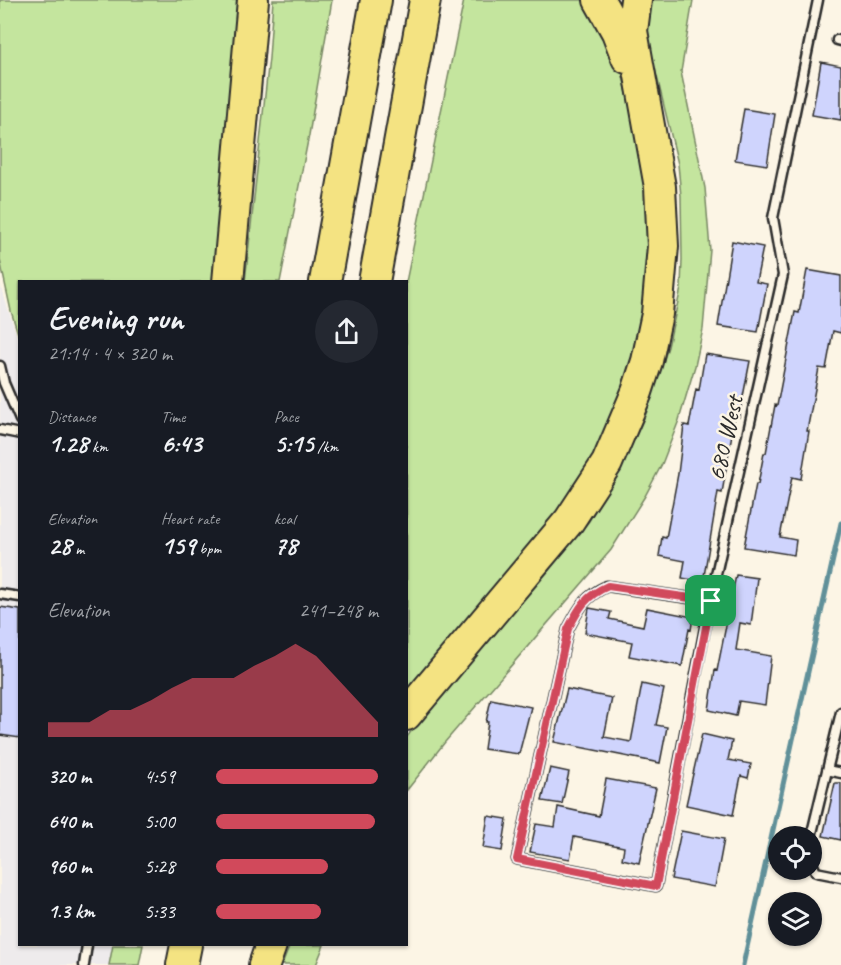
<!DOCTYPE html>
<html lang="en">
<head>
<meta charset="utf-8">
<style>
	:root { --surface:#171b24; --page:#242831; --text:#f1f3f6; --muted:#9ea1a6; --accent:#d1495b }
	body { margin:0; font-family:Caveat,sans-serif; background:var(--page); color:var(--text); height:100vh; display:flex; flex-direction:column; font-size:22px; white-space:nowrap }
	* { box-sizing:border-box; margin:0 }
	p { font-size:20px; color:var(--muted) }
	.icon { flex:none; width:33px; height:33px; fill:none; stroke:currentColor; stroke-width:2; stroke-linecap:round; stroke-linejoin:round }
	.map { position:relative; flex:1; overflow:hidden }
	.panel { position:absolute; left:18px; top:280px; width:390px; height:666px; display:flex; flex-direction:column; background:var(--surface); border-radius:0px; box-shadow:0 2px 4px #0004 }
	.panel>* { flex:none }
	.buttons { position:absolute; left:768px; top:826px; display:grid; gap:12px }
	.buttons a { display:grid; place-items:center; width:54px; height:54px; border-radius:50%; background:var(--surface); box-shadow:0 2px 4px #0004; font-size:30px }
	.pin { position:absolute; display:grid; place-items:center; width:51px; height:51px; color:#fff; margin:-26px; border-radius:12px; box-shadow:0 3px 9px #0006 }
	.round { display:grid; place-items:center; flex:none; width:63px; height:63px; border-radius:32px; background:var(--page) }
	.overview { display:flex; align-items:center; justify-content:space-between; height:102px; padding:0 30px }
	h1 { font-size:33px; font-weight:700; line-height:45px }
	.metrics { display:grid; grid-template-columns:repeat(3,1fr); gap:9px; height:102px; padding:6px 30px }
	.metrics div { display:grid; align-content:center }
	.metrics b { font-size:26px; font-weight:700 }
	.metrics small { font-size:16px; font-weight:400 }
	.metrics p { font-size:16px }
	.chart { height:168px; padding:12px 30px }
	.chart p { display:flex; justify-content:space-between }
	.chart svg { width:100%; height:108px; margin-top:6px; fill:var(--accent); opacity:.7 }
	ul { padding:0 30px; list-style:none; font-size:20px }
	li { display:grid; grid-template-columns:96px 72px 1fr; align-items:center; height:45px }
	li i { height:15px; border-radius:8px; background:var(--accent) }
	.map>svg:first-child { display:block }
	.built { fill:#eeebec }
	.green { fill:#c4e59e; stroke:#788864; stroke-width:1.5 }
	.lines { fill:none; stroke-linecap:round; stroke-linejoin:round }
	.stream { stroke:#619099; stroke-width:5 }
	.building { fill:#cfd4fd; stroke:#2b2b2b; stroke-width:1.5 }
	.service-casing { stroke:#2b2b2b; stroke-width:13 }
	.motorway-casing { stroke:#2b2b2b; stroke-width:34 }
	.service { stroke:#fcf5e5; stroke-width:8 }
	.motorway { stroke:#f4e382; stroke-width:30 }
	.route-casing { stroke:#fff; stroke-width:12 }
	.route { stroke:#d1495b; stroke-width:8 }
	.labels { text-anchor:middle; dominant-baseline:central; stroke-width:5; stroke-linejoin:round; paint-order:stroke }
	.street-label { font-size:26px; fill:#2b2b2b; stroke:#fcf5e5 }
</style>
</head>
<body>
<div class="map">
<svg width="841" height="965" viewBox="0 0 841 965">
	<rect width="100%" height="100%" fill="#fcf5e5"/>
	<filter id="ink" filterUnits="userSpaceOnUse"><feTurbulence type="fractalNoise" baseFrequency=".0167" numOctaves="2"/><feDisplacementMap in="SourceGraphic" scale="12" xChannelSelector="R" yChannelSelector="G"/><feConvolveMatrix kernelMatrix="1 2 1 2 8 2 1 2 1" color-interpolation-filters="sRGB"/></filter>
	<g filter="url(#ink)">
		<path class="built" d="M0,284L20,346V945H127L123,965H0Z"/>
		<path class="green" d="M0,0H240L213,282H20L19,337L11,311L0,260Z
			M273,0H332L309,135L280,282H245L269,58Z
			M464,0H590L617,51L645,169L653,219L641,355L574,506L407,703L406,282Z
			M650,0H693L681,72L705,188L710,250L703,329L695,366L679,420L662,464L645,496L611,550L445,742L407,790V737L427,709L541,580L589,521L628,453L646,414L668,347L681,288L682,259L681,196L678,164L646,31Z
			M113,945H143L139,965H109Z
			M290,945H324L316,965H282Z"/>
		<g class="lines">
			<path class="stream" d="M743,965L841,523"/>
		</g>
		<path class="building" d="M821,62L841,66V120L812,115Z
			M744,109L775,114L767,165L735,160Z
			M732,241L763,247L756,282L767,284L758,332L718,326Z
			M807,270L841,276V333L833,331L826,369L819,368L807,431H809L801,479L792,477L780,537L796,540L794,555L744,547L756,484H758L764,453H766L775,405L777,406L795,312L799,313Z
			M705,354L750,361L739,417L735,416L722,493L718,492L703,582L682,578L685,561L659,556L662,537L666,538L678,474L684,425L689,426L696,389L699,390Z
			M736,575L757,578L751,625L740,623L736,650L771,656L765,705L739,701L736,716L709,710L715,670L717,671Z
			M0,607L20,610V738L0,735Z
			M589,608L611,612L609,619L643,626L647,608L693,617L691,630L689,629L682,666L629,656L632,642L585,633Z
			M642,684L664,689L656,725L667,727L660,763L554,742L567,689L612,698L604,737L631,742Z
			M491,699L531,707L519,754L484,749L488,722H486Z
			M702,734L732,741L728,760L751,764L748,778L741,776L733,815L686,805Z
			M550,768L569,772L562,804L542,801Z
			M606,779L656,788L639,863L622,859L624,847L574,837L570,859L530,852L536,824L555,827L558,807L599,816Z
			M835,783H841V840L823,836Z
			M488,816L507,819L502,851L483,848Z
			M681,831L724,839L715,887L671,879Z"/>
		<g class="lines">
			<defs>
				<path id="service" d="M837,40L841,41
					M0,366L4,383L20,420
					M0,430L20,434
					M0,594L20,597
					M710,601L607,586C585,596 579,608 568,629L517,859L656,886L710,601L783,275L773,218L818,0
					M827,770L841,773
					M811,837L841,712
					M812,863L816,872L841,877
					M84,965L87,945"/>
				<path id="motorway" d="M599,0L617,32L627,58
					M228,282L253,0
					M325,282L376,0
					M374,282L425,0
					M406,715L569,521L607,463L637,392L647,361L657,314L663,246L660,187L632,31L636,0
					M182,965L186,945
					M264,965L271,945"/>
			</defs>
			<use href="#service" class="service-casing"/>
			<use href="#motorway" class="motorway-casing"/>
			<use href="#service" class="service"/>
			<use href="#motorway" class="motorway"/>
		</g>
	</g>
	<g class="lines" filter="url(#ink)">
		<defs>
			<path id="route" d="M608,586L711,601L656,886L517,859L568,629C579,608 585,596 608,586Z"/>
		</defs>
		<use href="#route" class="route-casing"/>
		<use href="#route" class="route"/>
	</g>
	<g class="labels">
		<g class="street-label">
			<text transform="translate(725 438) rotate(-77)">680 West</text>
		</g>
	</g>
</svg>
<div class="buttons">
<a><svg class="icon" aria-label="locate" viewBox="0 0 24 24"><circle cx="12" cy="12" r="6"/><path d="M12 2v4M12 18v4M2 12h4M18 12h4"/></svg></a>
<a><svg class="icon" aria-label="layers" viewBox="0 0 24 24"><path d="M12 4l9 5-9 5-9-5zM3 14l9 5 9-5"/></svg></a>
</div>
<div class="pin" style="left:711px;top:601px;background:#1e9e55"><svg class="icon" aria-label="arrive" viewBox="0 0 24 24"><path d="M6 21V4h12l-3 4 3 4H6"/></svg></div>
<section class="panel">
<div class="overview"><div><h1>Evening run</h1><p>21:14 · 4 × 320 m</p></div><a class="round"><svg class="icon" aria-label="share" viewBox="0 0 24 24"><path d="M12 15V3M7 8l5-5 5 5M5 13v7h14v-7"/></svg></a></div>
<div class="metrics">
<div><p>Distance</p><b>1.28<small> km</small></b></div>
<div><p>Time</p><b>6:43</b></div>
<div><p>Pace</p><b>5:15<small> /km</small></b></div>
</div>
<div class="metrics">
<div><p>Elevation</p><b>28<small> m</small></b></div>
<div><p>Heart rate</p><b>159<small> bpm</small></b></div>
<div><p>kcal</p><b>78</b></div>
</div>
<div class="chart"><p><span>Elevation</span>241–248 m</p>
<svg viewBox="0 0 160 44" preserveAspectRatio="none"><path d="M0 44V38L10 38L20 38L30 33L40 33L50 29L60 24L70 20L80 20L90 20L100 15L110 11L120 6L130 11L140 20L150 29L160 38V44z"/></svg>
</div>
<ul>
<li><b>320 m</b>4:59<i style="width:100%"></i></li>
<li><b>640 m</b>5:00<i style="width:98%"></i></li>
<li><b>960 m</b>5:28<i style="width:69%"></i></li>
<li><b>1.3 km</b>5:33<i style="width:65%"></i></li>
</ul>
</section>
</div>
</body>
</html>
